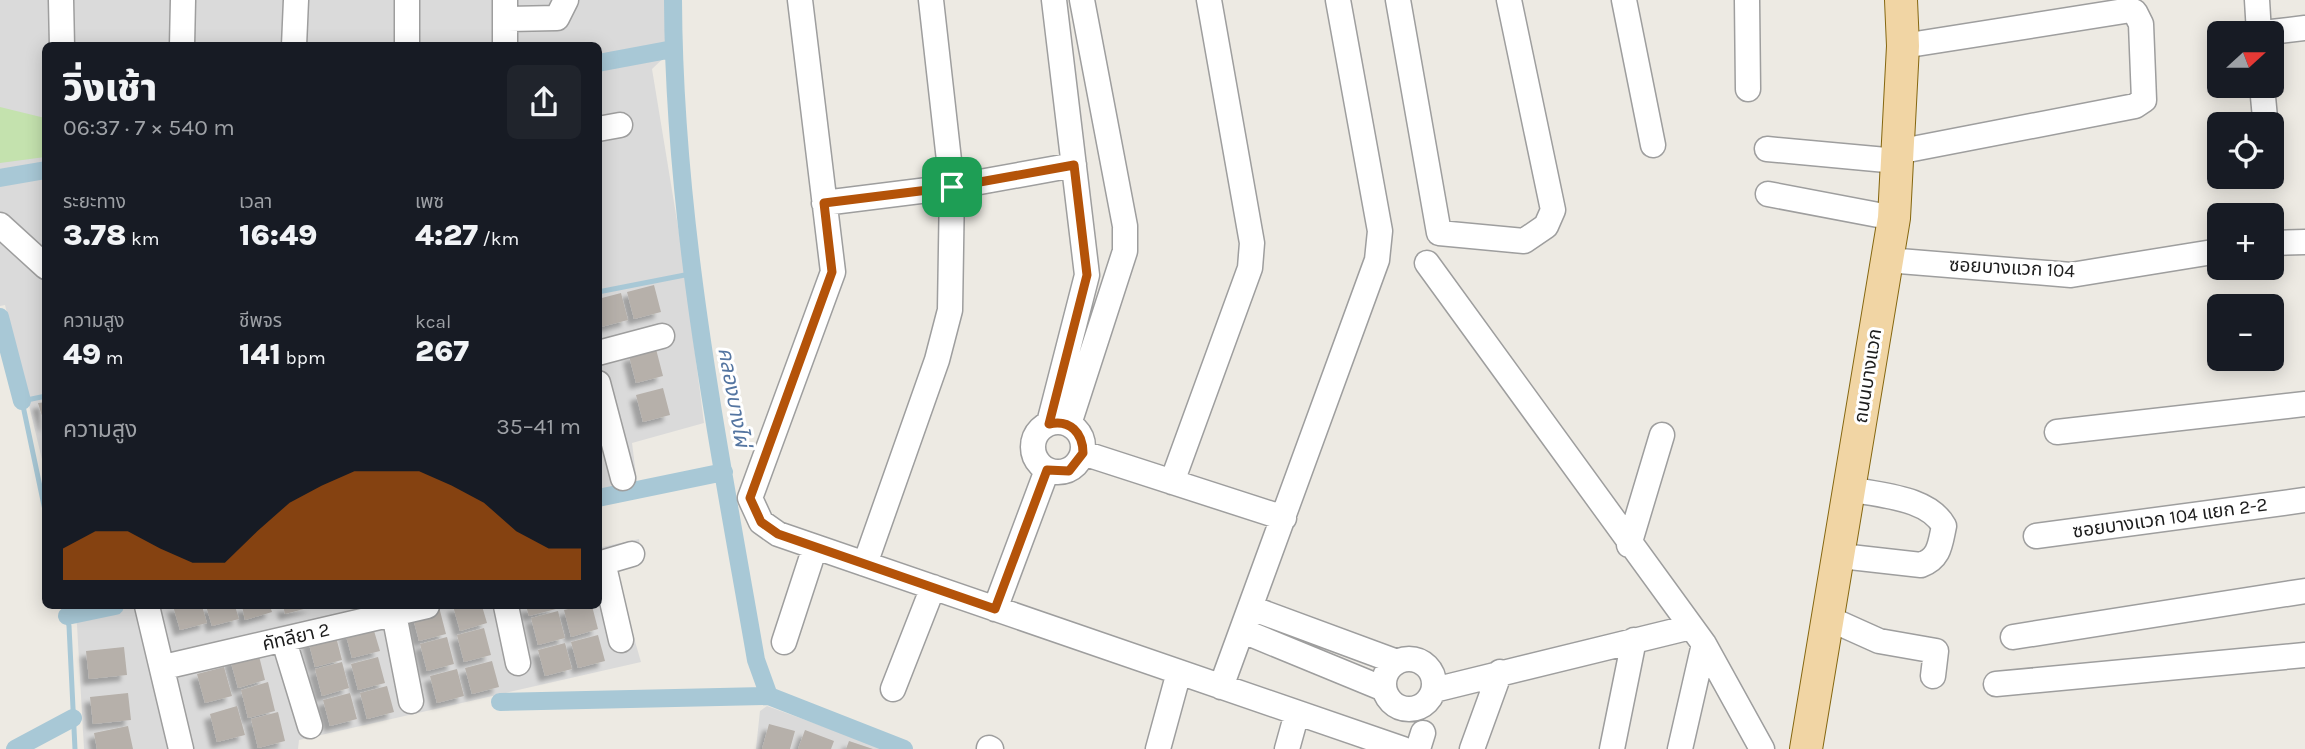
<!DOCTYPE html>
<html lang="th">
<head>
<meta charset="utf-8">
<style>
	:root { --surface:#171b24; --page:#20242c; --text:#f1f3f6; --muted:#9ea1a6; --accent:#b45309 }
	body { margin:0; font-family:Karla,"Noto Sans Thai",sans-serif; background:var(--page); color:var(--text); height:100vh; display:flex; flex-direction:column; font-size:26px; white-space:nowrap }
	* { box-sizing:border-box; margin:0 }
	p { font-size:23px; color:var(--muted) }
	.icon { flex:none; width:38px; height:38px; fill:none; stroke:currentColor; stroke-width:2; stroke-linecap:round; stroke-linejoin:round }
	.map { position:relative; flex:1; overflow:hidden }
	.drawer { position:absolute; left:42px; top:42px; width:560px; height:567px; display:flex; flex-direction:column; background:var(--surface); border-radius:10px; box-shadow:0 4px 18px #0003 }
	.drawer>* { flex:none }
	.needle { width:46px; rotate:69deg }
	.fabs { position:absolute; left:2207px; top:21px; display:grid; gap:14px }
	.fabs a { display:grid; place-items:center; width:77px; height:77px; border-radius:10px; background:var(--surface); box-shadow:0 4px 18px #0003; font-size:35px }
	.pin { position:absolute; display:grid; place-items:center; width:60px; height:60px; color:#fff; margin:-30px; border-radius:14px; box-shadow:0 4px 10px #0006 }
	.round { display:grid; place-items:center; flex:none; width:74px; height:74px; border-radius:10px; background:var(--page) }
	.overview { display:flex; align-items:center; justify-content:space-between; height:119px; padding:0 21px }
	h1 { font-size:38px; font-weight:800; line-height:52px }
	.metrics { display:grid; grid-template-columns:repeat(3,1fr); gap:10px; height:119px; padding:7px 21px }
	.metrics div { display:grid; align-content:center }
	.metrics b { font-size:30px; font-weight:800 }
	.metrics small { font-size:19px; font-weight:400 }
	.metrics p { font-size:19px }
	.chart { height:196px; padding:14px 21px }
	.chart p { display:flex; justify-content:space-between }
	.chart svg { width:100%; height:126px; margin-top:7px; fill:var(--accent); opacity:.7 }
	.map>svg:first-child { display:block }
	.residential { fill:#dadada }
	.grass { fill:#c4e2ae }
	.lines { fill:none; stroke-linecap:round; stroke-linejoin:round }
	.stream { stroke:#a8c8d6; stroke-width:5 }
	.canal { stroke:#a8c8d6; stroke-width:18 }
	.building { fill:#b6b0aa; filter:url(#shadow) }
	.minor-casing { stroke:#9e9e9e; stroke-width:27 }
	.major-casing { stroke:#856710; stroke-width:34 }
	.minor { stroke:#fff; stroke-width:24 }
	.major { stroke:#f1d5a4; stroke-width:32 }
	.route-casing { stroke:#fff; stroke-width:14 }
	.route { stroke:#b45309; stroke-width:9 }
	.labels { text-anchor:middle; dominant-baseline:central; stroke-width:6; stroke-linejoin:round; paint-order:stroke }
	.street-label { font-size:19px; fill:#1d1d1d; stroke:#fff }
	.water-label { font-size:21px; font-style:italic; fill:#5475a1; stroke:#fff }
</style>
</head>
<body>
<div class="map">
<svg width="2305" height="749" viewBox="0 0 2305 749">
	<defs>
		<filter id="shadow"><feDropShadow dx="-6" dy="6" stdDeviation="2" flood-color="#0004"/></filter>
	</defs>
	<rect width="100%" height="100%" fill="#edeae3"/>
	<path class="residential" d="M0,0H672L673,49L652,69L681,245L704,423L632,443L639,498L599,505L598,46H46L45,472L5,305L0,306Z
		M599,539L602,547L639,539L642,560L615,572L641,662L299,740L298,749H84L77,625L73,606H598Z
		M767,706L885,749H756L760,711Z"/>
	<path class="grass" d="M0,107L45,118V157L0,163Z"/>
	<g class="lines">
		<path class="stream" d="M598,292L690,274
			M46,396L22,401L46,515
			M64,606L69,626L75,749"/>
		<path class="canal" d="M673,0C674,225 718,440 756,660L769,696L904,749
			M598,63L673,49
			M0,178L46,170
			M0,317L22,401
			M598,498L724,472
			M67,616L115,606
			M500,702L769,696
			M15,749L73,718"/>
	</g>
	<path class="building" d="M654,285L661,312L634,319L627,292Z
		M621,293L628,320L601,327L598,299Z
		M656,349L663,376L636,383L629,356Z
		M663,388L670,415L643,422L636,395Z
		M46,402V426H45L38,403Z
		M173,606H202L207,623L180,630Z
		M206,606H235L239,619L212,626Z
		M242,606H270L272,612L245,620Z
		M283,606H315L285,614Z
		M453,606H482L487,623L460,631Z
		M526,606H555L556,609L529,616Z
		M580,606H592L598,629L571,637L564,610Z
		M439,607L446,634L419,641L412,614Z
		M558,611L565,638L538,645L531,618Z
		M372,624L380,651L352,658L345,632Z
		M484,628L491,655L464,662L457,635Z
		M335,633L342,660L315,667L308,640Z
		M598,635L605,661L578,668L571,642Z
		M447,637L454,664L427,671L420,644Z
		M565,643L572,669L545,676L538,650Z
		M124,647L127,675L89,679L86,651Z
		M258,652L265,680L238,688L230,659Z
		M378,657L385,683L358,690L351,664Z
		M492,661L499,687L472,694L465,668Z
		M342,662L349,688L322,696L315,669Z
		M224,667L232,696L205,703L197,674Z
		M457,669L464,696L437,703L430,676Z
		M268,682L275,711L248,718L241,690Z
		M387,686L394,712L367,719L360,693Z
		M128,693L131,720L93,724L90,697Z
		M350,693L357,719L330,726L323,700Z
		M237,706L245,735L217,742L210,714Z
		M278,712L285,741L258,748L251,719Z
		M769,724L795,731L790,749H762Z
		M128,726L133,749H97L94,733Z
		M805,730L834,741L831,749H798Z
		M849,741L873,749H846Z"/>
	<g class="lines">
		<defs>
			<path id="minor" d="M61,0L62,46
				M407,0V46
				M505,0V46
				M800,0L833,272L750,498L761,522L778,534L1403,749
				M1398,0L1439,233L1524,241L1546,226L1553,210L1509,0
				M1624,0L1653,145
				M1747,0L1748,89
				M2257,0L2259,33
				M505,19L557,18L566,0
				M2263,33L2305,28
				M182,46L183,0
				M294,46L296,0
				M2262,86L2265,118
				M598,129L620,125
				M1767,149L1897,161
				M1897,152L2135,106L2144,100L2141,24L2135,12L2131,10L1903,46
				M1768,194L1894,218
				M824,203L952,187L1074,165
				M0,225L46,267
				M2272,243L2305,242
				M1887,260L2071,275L2219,251
				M1427,263L1704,644L1762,749
				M598,353L662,336
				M598,383L623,478
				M1033 447a25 25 0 1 1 50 0a25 25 0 1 1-50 0Z
				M1049,423L1087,275L1054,0
				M1069,424L1125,251V226L1082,0
				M2057,432L2305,404
				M1083,453L1284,518
				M1172,482L1250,268L1252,243L1209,0
				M2036,536L2305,500
				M1629,545L1662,435
				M1841,556L1921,565C1940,558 1940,544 1944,526C1928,497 1881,496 1851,489
				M603,562L621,640
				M598,564L632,554
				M865,564L937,360L950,310L952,187L931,0
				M147,606L181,749
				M506,606L518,663
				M1251,608L1397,662
				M995,609L1047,470
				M394,614L411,701
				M1830,619L1879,641L1936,651L1933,676
				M1243,631L1384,689
				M2013,637L2305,591
				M284,641L310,726
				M784,642L815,547
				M1384 684a25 25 0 1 1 50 0a25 25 0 1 1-50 0Z
				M164,667L427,606
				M1996,684L2305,655
				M1221,687L1377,260L1380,231L1338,0
				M893,689L933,587
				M1434,690L1691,627
				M989,748L991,749
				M1158,749L1179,672
				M1287,749L1297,713
				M1418,749L1423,733
				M1472,749L1500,672
				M1612,749L1634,640
				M1680,749L1704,644"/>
			<path id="major" d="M1806,749L1894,218L1903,46L1901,0"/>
		</defs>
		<use href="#minor" class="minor-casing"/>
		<use href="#major" class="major-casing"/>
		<use href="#minor" class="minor"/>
		<use href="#major" class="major"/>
	</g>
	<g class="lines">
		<defs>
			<path id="route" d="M1074,165L1087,275L1049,424C1070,419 1083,433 1083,453L1069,471L1047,470L995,609L778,534L761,522L750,498L832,272L824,203L952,187Z"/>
		</defs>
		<use href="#route" class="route-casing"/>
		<use href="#route" class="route"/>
	</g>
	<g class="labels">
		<g class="street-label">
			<text transform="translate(2012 268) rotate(3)">ซอยบางแวก 104</text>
			<text transform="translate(1868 376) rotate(-81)">ถนนบางแวก</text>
			<text transform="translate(2170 518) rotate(-8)">ซอยบางแวก 104 แยก 2-2</text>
			<text transform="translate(296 637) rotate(-13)">คัทลียา 2</text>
		</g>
		<g class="water-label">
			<text transform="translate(734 397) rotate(80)">คลองบางไผ่</text>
		</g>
	</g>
</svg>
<div class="fabs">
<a><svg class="needle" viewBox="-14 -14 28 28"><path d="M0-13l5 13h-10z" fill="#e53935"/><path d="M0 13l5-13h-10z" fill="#9ea1a6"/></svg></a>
<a><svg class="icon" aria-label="locate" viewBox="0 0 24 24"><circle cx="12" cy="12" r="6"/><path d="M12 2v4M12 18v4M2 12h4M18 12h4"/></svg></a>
<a>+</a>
<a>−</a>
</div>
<div class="pin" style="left:952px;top:187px;background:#1e9e55"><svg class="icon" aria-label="arrive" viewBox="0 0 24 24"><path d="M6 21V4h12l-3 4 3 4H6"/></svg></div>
<section class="drawer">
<div class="overview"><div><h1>วิ่งเช้า</h1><p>06:37 · 7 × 540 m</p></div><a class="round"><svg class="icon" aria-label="share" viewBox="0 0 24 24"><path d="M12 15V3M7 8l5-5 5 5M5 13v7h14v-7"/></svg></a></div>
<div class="metrics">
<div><p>ระยะทาง</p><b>3.78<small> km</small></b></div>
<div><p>เวลา</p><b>16:49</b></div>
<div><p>เพซ</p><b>4:27<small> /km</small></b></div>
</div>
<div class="metrics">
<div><p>ความสูง</p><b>49<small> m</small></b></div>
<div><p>ชีพจร</p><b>141<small> bpm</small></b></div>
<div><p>kcal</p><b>267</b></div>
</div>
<div class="chart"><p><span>ความสูง</span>35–41 m</p>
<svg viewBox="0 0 160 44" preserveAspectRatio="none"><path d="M0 44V33L10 27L20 27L30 33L40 38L50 38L60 27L70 17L80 11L90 6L100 6L110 6L120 11L130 17L140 27L150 33L160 33V44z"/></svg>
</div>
</section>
</div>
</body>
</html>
